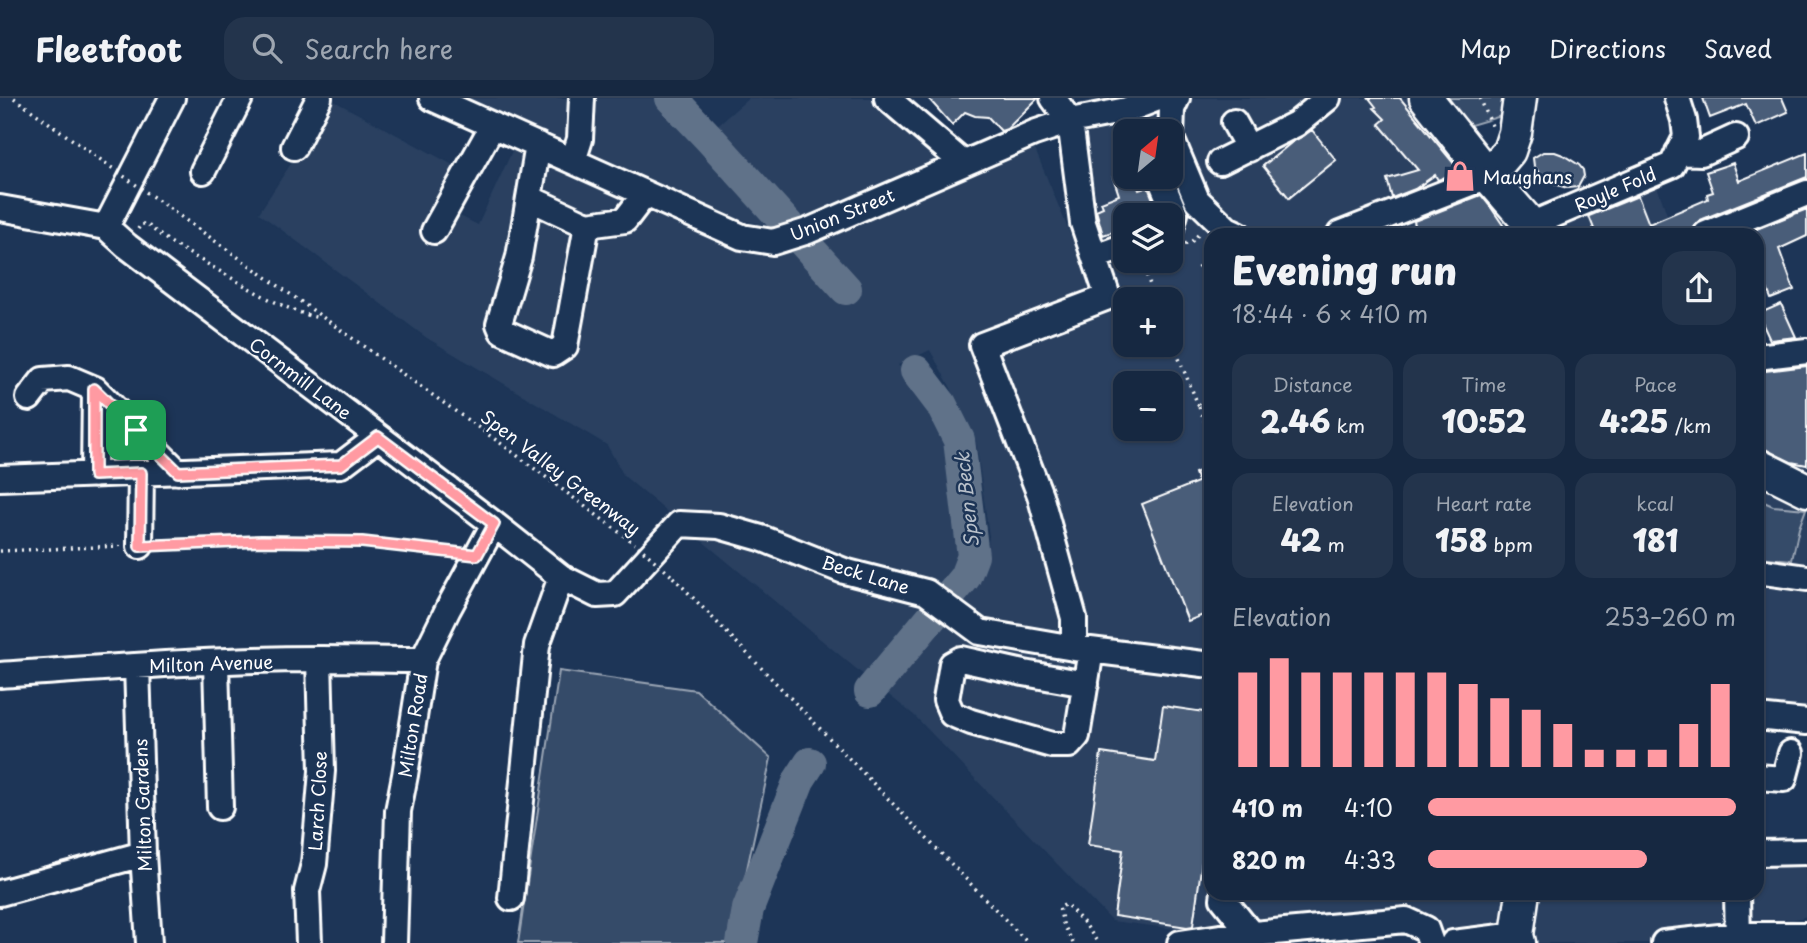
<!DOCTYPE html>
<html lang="en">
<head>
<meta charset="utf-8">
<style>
	:root { --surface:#162841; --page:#23344c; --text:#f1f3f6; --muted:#9ea6b1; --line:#35445a; --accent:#ff9aa2 }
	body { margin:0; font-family:"Playpen Sans",sans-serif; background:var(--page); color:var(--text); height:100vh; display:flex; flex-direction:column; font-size:26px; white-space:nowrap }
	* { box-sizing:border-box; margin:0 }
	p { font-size:23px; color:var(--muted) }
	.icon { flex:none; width:38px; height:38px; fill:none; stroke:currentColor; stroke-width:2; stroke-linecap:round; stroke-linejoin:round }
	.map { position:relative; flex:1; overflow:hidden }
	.panel { position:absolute; left:1204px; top:130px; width:560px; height:672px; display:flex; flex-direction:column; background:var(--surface); border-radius:21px; box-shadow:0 2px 5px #0004,0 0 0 2px var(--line) }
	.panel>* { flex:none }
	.needle { width:46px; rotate:29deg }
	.buttons { position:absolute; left:1113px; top:21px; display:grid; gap:14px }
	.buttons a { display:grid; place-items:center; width:70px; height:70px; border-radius:14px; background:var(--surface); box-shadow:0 2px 5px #0004,0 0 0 2px var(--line); font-size:35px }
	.pin { position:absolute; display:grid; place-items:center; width:60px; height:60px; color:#fff; margin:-30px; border-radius:14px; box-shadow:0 4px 10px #0006 }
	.round { display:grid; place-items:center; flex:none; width:74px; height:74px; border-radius:21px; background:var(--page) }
	.summary { display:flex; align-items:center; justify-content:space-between; height:119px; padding:0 28px }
	h1 { font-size:38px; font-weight:800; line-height:52px }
	.figures { display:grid; grid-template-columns:repeat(3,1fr); gap:10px; height:119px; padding:7px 28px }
	.figures div { display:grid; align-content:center; border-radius:18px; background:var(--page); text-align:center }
	.figures b { font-size:30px; font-weight:800 }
	.figures small { font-size:19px; font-weight:400 }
	.figures p { font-size:19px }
	.chart { height:196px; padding:14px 28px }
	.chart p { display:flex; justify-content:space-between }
	.chart svg { width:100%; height:126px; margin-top:7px; stroke:var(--accent); stroke-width:6 }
	ul { padding:0 28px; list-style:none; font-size:23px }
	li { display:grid; grid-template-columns:112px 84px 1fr; align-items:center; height:52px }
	li i { height:18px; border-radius:9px; background:var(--accent) }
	header { display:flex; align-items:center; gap:42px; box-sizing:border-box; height:98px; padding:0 35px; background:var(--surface); border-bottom:2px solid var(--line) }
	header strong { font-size:33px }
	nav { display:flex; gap:38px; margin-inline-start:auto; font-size:24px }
	.search { width:490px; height:63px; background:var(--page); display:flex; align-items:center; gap:18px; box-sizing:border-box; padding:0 24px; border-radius:21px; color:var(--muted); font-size:26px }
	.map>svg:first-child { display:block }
	.built { fill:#2a4161; fill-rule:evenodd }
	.green { fill:#364b69; stroke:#9aa5b4; stroke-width:2 }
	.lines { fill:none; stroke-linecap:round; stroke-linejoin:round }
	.river { stroke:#617289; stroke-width:32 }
	.building { fill:#4a5d79; stroke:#fff; stroke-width:2 }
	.minor-casing { stroke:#fff; stroke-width:30 }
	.major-casing { stroke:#fff; stroke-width:37 }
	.path { stroke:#fff; stroke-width:3.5; stroke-dasharray:2 5; stroke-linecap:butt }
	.minor { stroke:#1d3557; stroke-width:24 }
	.major { stroke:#1d3557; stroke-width:32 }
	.path-bridge { stroke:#fff; stroke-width:3.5; stroke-dasharray:2 5; stroke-linecap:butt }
	.route-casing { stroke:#fff; stroke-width:14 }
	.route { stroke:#ff9aa2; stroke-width:9 }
	.labels { text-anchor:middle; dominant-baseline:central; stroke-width:5; stroke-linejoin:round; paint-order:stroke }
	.poi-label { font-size:18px; fill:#fff; stroke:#1d3557; text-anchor:start }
	.street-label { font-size:18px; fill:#fff; stroke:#1d3557 }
	.water-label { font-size:19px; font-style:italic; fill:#b8c0ca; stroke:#1d3557 }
</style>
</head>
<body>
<header>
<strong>Fleetfoot</strong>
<div class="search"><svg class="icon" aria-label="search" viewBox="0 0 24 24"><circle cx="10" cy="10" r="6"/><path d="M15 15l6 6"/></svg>Search here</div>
<nav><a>Map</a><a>Directions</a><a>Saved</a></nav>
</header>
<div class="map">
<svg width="1807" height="845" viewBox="0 0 1807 845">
	<rect width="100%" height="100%" fill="#1d3557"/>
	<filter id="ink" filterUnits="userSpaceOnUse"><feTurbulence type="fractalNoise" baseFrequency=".0143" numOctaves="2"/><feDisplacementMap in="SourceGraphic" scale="14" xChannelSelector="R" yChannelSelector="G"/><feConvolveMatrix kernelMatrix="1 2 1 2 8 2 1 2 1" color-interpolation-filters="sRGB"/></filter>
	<g filter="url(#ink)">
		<path class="built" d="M468,0H657L711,58L699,43L749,0H871L936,58L951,84L1034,49L1091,186L1070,23L1158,0H1437L1543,126L1654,80L1674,136H1211V794H1757V755L1805,754L1807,818L1739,837L1738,845H1431L1426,831L1201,834L1112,823L914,617L865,578L624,378L607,347L427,240L259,115L332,2L453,67L435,106L478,127L514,49L732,150L775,158L784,154L772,128L734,121ZM1125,33H1171V79H1125ZM1125,117H1171V163H1125ZM1125,201H1171V247H1125ZM930,252L951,290L961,317L976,343L989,438L987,462L961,503L979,532L931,498L968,452L944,320L898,267ZM1125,285H1171V331H1125Z
			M1757,313L1807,336V624L1757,619Z"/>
		<path class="green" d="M1445,0H1506L1508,16L1471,27L1457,16Z
			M1757,401L1773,408L1806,411L1799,430L1792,462L1757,459Z
			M559,573L696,592L771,660L731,845H518Z"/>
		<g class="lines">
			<path class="river" d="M671,0L710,41L846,191
				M870,593L965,479L973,458L959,342L941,306L916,273
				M742,845L748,811L799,682L810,665"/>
		</g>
		<path class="building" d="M928,0H1038L1007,31L1001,33L988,19L975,18L965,14L952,27Z
			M1369,0H1400L1460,73L1438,82L1435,77L1415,91L1392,100L1387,81L1418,72L1379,26L1385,21L1374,10L1376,9Z
			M1703,0H1782L1788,14L1756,28L1746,6L1710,20Z
			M1312,32L1336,62L1289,100L1263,68L1291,45Z
			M1543,54H1555L1563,57L1579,67L1583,72L1584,78L1578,89L1567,90L1558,87L1542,78L1534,68L1533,60Z
			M1807,55V79L1700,122L1694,127L1691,136H1596L1589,118L1638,98L1649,126L1708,101L1707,96L1713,94L1706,74L1733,65L1739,83Z
			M1113,79H1134L1139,92L1148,89L1159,117H1125V133L1113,137L1112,134L1103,137L1096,112L1103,109L1101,104L1119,97Z
			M1481,97L1492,111L1509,136H1417L1414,123Z
			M1807,111V138L1779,151L1794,192L1771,201L1757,163V136H1744Z
			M1781,206L1796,239L1770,242L1758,216Z
			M1807,268V367L1791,364L1757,347V274Z
			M1211,368V514L1188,523L1142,406L1198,384L1195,375Z
			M1163,608L1211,615V699L1193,828L1187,829L1114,818L1123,752L1088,747L1101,655L1155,663Z"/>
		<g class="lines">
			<defs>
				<path id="minor" d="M432,0L742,139L773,144L808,133L1034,35L1070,23L1127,12L1158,0
					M887,0L963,65
					M1053,0L1070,23L1083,125L1108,199L982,247L1040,397L1074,520V550
					M1234,24L1249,51
					M1171,40L1197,102L1227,131L1238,136
					M1171,40L1172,11L1177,0
					M538,47L519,159L499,226L502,233L553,256L565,248L587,127L625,122L645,96
					M294,49L319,0
					M1678,54L1701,55L1736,39
					M573,63L580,41L582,0
					M1220,64L1296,26L1328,0
					M203,73L240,0
					M1164,79L1161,82L1175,116L1171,130
					M529,100L587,127
					M0,110L106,129L127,148L494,426L561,479L597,497L615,496L679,426L719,428L761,440L844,473L926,494L980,534L1074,550L1211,567
					M1530,127L1672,67L1686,39L1684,22L1677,0
					M106,129L172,0
					M434,133L493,27
					M1340,136L1488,78
					M1706,136L1807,95
					M1095,159L1125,148
					M1757,259L1807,253
					M29,300L43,282L69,280L95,291L178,374
					M94,377L95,291
					M0,380L341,367L378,339
					M140,448L141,375
					M1757,473L1807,480
					M216,565L220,709
					M137,568L143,756L149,845
					M0,577C107,570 214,561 321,561C355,561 389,562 423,562
					M1086,586L1024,575L961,561L952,566L946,602L952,616L971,624L1052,647H1069L1077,638L1091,552
					M1757,619L1807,624
					M1757,679L1784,681L1791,655
					M1757,755L1807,754
					M1224,794L1223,801L1252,837
					M1737,794L1738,845
					M0,795L143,756
					M511,800L537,547L561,479
					M309,845L307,793L314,766L322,673L319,561
					M394,845L398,713L405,677L423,562L448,511L494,426
					M1180,845L1220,839L1406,822L1426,831L1431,845
					M1453,845L1517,837
					M1664,845L1738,837H1807"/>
				<path id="major" d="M1426,0L1488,78L1539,136
					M1488,78L1509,53L1515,35L1520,0
					M1757,367L1807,392
					M1519,845L1517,837L1523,794"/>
			</defs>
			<use href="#minor" class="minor-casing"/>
			<use href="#major" class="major-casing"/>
			<path class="path" d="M14,0L115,72
				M1480,0L1492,28
				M146,94L503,347L635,446
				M138,131L141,126H147C166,144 189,155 211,168C242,186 286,214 320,220
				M1185,146L1192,143L1201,134
				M1142,164L1155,201
				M1198,168L1205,180L1211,183
				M1171,241L1199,309L1211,304
				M1199,309L1211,339
				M159,447L261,443L362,444L455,455
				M0,453L120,448
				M673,479L1028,845
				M1073,845L1063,825L1059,810L1066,806L1085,826L1098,845"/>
			<use href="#minor" class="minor"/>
			<use href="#major" class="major"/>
			<path class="path-bridge" d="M118,74L146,94
				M638,448L673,479"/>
		</g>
	</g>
	<g class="lines" filter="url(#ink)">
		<defs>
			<path id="route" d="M94,291L178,374L341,367L378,339L494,426L477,457L362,444L261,443L140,448L141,375L94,377Z"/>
		</defs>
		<use href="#route" class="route-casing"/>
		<use href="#route" class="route"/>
	</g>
	<defs>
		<symbol id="shop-bare" viewBox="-9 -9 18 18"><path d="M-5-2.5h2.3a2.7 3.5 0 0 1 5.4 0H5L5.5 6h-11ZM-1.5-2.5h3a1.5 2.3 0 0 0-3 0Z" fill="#ff9aa2" stroke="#1d3557" stroke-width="2.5" paint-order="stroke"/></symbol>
	</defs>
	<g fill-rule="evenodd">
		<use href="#shop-bare" x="1438" y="56" width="44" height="44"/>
	</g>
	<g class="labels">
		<g class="poi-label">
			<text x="1483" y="78">Maughans</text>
		</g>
		<g class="street-label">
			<text transform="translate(1615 91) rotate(-23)">Royle Fold</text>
			<text transform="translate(842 116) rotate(-22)">Union Street</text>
			<text transform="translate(301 280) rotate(37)">Cornmill Lane</text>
			<text transform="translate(561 374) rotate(37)">Spen Valley Greenway</text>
			<text transform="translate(866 476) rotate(17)">Beck Lane</text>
			<text transform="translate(211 565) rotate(-2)">Milton Avenue</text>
			<text transform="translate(412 627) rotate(-81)">Milton Road</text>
			<text transform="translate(317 703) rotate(-87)">Larch Close</text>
			<text transform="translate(142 707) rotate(-92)">Milton Gardens</text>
		</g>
		<g class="water-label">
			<text transform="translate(966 402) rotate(-96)">Spen Beck</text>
		</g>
	</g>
</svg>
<div class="buttons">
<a><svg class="needle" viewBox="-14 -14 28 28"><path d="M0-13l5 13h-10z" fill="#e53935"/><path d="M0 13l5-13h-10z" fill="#9ea6b1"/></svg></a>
<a><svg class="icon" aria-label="layers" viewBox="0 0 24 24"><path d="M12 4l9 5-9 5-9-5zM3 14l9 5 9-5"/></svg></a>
<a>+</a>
<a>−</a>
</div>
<div class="pin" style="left:136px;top:332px;background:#1e9e55"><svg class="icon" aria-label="arrive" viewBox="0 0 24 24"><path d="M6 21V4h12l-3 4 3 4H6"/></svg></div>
<section class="panel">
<div class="summary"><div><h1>Evening run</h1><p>18:44 · 6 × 410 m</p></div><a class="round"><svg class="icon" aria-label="share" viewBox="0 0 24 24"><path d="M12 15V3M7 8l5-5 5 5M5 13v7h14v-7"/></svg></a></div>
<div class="figures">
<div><p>Distance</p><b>2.46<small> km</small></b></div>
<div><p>Time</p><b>10:52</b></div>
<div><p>Pace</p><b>4:25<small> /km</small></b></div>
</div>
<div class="figures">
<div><p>Elevation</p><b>42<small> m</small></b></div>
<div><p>Heart rate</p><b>158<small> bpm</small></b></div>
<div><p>kcal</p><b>181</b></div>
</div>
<div class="chart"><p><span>Elevation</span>253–260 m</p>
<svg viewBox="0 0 160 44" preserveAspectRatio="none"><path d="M5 44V11M15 44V6M25 44V11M35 44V11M45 44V11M55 44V11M65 44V11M75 44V15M85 44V20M95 44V24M105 44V29M115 44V38M125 44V38M135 44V38M145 44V29M155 44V15"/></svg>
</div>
<ul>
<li><b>410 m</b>4:10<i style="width:100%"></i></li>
<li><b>820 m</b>4:33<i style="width:71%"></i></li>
</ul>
</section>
</div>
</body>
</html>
